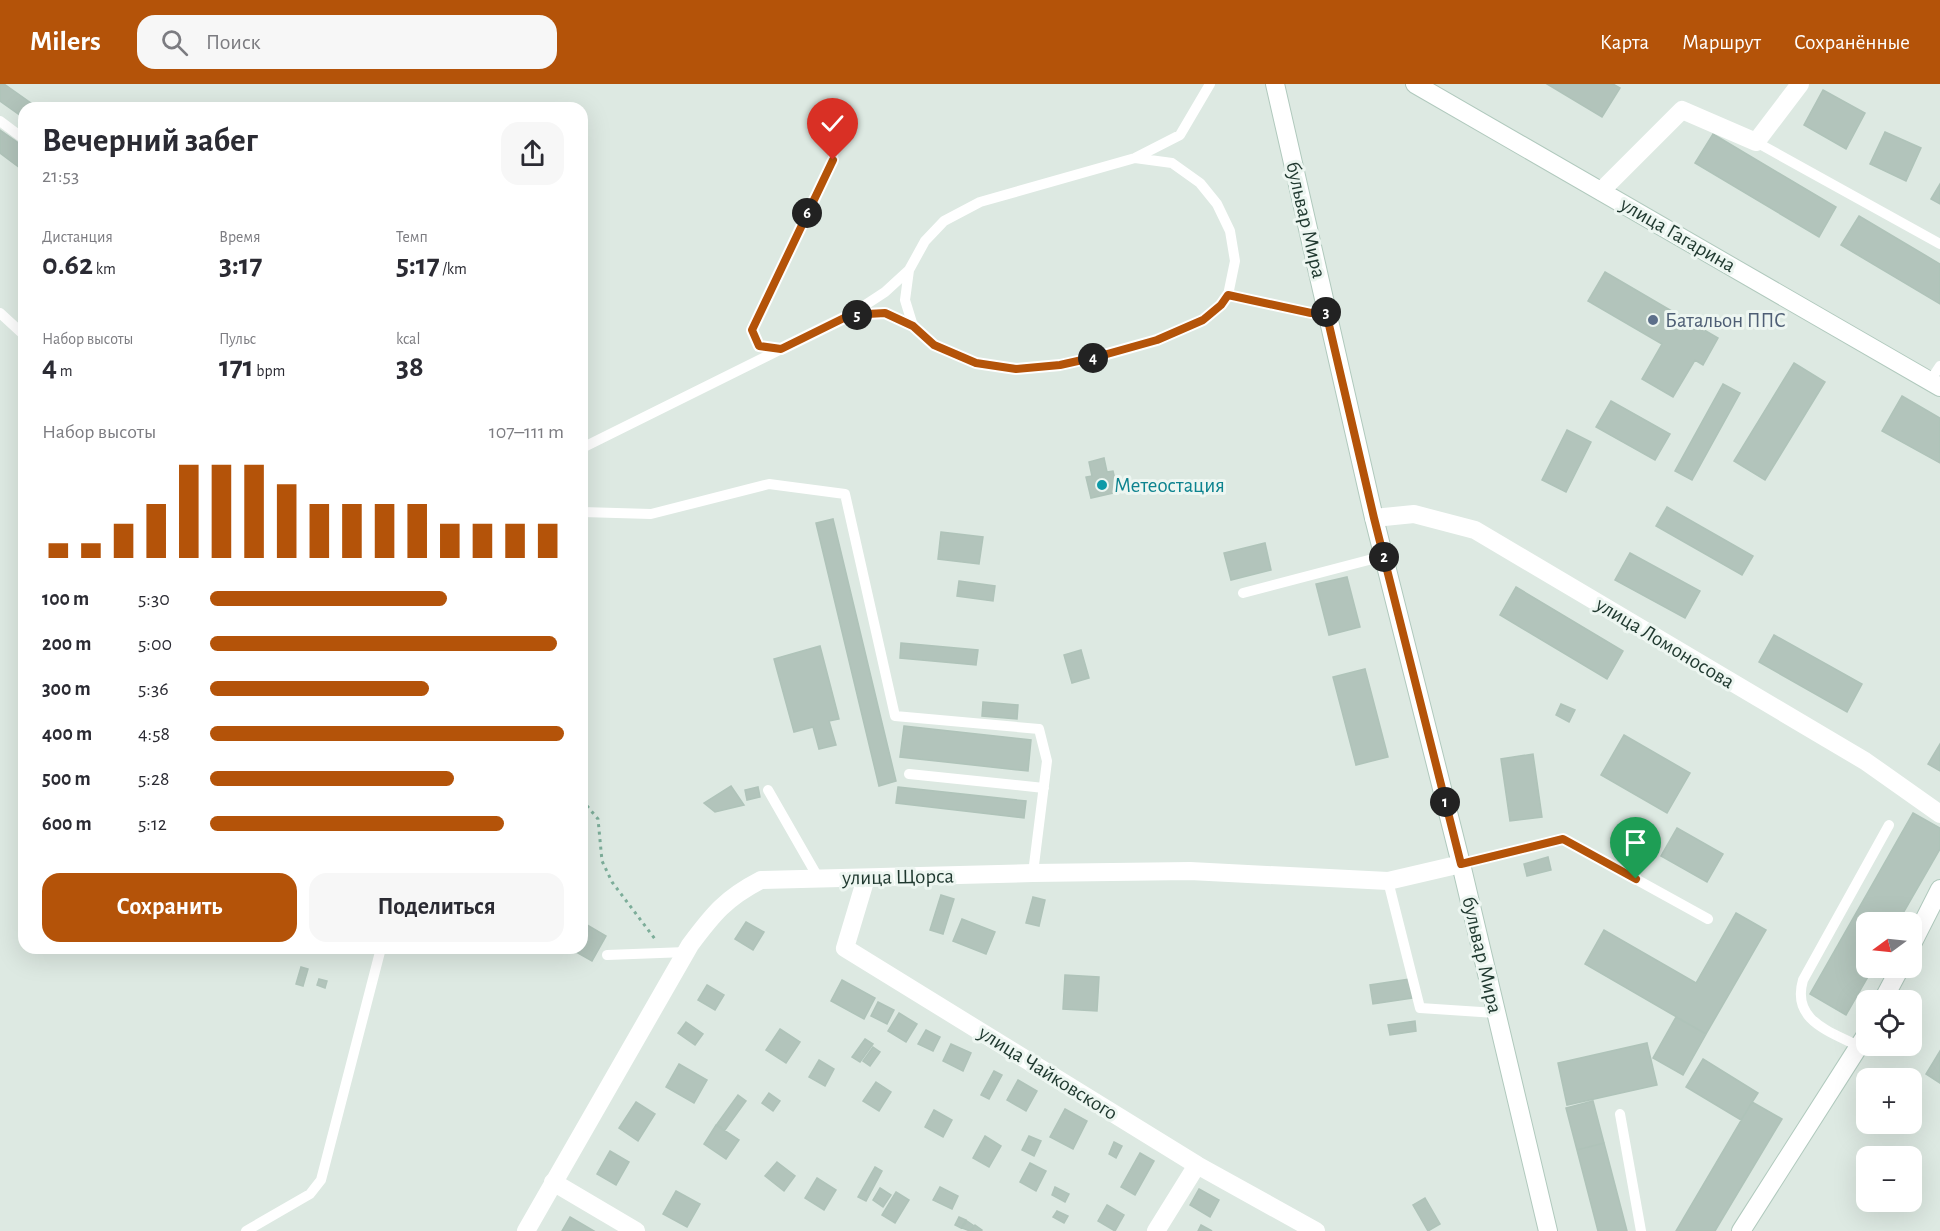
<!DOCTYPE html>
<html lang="ru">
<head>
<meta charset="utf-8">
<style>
	:root { --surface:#fff; --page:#f7f7f7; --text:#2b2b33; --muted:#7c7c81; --accent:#b45309 }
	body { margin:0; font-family:"Alegreya Sans",sans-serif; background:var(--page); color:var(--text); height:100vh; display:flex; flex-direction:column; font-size:22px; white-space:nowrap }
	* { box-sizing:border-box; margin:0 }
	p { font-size:20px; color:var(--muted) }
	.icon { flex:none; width:33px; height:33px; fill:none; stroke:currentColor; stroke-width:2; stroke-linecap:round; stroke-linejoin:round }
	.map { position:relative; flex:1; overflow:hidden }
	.details { position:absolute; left:18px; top:18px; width:570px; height:852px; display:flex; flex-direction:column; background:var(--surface); border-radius:18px; box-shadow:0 6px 24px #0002 }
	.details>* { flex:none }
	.needle { width:39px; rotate:255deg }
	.buttons { position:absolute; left:1856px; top:828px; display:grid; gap:12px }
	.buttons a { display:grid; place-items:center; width:66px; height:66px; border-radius:12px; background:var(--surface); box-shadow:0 6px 24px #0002; font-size:30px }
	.pin { position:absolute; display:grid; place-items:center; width:51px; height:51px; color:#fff; margin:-62px -26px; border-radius:50% 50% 50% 0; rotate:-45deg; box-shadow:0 0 6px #0007 }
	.pin .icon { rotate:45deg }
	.km { position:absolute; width:30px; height:30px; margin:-15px; border-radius:50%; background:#222; color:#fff; font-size:16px; line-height:30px; text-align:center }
	.round { display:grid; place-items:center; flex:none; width:63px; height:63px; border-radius:18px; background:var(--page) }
	.headline { display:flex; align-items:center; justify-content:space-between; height:102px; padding:0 24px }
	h1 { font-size:33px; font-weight:700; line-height:45px }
	.metrics { display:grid; grid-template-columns:repeat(3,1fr); gap:9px; height:102px; padding:6px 24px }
	.metrics div { display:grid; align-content:center }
	.metrics b { font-size:30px; font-weight:700 }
	.metrics small { font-size:16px; font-weight:400 }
	.metrics p { font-size:16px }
	.chart { height:168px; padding:12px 24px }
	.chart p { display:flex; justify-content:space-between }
	.chart svg { width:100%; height:108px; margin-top:6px; stroke:var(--accent); stroke-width:6 }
	.primary-button { display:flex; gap:12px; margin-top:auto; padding:12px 24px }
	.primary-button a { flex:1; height:69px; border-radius:18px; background:var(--accent); color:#fff; font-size:24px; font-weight:700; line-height:69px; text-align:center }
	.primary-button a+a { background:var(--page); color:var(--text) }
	ul { padding:0 24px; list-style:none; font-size:20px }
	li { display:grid; grid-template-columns:96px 72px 1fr; align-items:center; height:45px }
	li i { height:15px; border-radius:8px; background:var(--accent) }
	header { display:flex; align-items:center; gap:36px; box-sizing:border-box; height:84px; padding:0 30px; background:var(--accent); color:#fff }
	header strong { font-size:28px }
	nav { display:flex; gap:33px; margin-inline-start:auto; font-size:21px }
	.search { width:420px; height:54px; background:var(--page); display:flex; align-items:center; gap:15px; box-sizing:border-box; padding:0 21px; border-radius:18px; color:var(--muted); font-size:22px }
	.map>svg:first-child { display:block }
	.building { fill:#b2c4bb; stroke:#afc3b9; stroke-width:1.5 }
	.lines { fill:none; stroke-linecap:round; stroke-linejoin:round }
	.secondary-casing { stroke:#b0c9bd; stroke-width:20 }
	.path { stroke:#7cad99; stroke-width:3; stroke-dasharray:3 4.5; stroke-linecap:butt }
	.lane { stroke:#fff; stroke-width:10 }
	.street { stroke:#fff; stroke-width:18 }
	.secondary { stroke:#fff; stroke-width:18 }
	.route-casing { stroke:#fff; stroke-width:12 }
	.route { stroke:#b45309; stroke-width:8 }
	.service-dot { fill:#5c6f8a; stroke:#edf6f1; stroke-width:2 }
	.culture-dot { fill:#0f9aa8; stroke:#edf6f1; stroke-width:2 }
	.labels { text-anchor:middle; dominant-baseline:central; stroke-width:6; stroke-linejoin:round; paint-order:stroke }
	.street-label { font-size:21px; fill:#1f382f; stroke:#edf6f1 }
	.service-label { font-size:21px; fill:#4e5e75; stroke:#edf6f1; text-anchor:start }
	.culture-label { font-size:21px; fill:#0d838f; stroke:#edf6f1; text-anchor:start }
</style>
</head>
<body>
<header>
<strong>Milers</strong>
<div class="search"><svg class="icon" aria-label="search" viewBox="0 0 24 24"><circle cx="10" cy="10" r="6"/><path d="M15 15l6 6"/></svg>Поиск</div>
<nav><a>Карта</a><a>Маршрут</a><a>Сохранённые</a></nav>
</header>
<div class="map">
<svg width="1940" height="1147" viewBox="0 0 1940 1147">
	<rect width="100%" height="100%" fill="#dde9e2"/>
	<path class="building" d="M0,0H4L38,24H24V34L0,17Z
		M1547,0H1613L1620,4L1602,33Z
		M1823,6L1865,29L1846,65L1804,41Z
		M0,46L24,63V87L0,69Z
		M1885,48L1921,64L1906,97L1870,80Z
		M1713,50L1836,123L1819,153L1695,79Z
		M1940,100V120L1931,115Z
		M1859,132L1940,180V220L1841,161Z
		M1605,188L1718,254L1703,281L1695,276L1673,313L1642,295L1662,260L1588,217Z
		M1794,279L1825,298L1765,396L1734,377Z
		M1723,300L1740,309L1692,396L1675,387Z
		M1902,312L1940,334V379L1882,347Z
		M1611,317L1670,350L1655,376L1596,343Z
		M1567,346L1591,358L1566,408L1542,396Z
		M1104,374L1107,388L1113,387L1118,408L1091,414L1086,393L1092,392L1089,378Z
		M1667,423L1753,472L1742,491L1656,442Z
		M833,435L896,697L879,702L816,439Z
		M941,448L983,453L979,480L938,475Z
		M1265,459L1271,486L1231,496L1224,469Z
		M1630,469L1700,507L1685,534L1615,496Z
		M1347,493L1360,543L1329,551L1316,500Z
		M959,497L995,502L993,517L957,512Z
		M1516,503L1623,567L1607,595L1500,531Z
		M1774,551L1862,600L1847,628L1759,578Z
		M901,559L978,566L976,581L900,574Z
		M820,562L839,635L829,637L836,661L819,665L813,643L794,648L774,575Z
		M1081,566L1089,594L1072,599L1064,571Z
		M1365,585L1388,673L1356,681L1333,593Z
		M983,618L1018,621L1017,635L982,632Z
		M1561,620L1575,626L1569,638L1556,631Z
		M904,642L1031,656L1028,687L900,673Z
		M1624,651L1690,689L1667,729L1601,691Z
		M1940,660V687L1928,680Z
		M1533,670L1542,733L1510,737L1501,675Z
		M731,702L744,721L715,728L704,719Z
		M758,703L760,713L747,716L745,706Z
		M898,703L1026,717L1024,734L896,719Z
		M1913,729L1940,744V765L1898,838H1866V884H1873L1846,931L1810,910Z
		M1677,744L1723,770L1707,798L1661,772Z
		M1548,773L1551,786L1527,792L1524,780Z
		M941,811L954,815L943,850L930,846Z
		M1033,813L1045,816L1039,842L1026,839Z
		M1736,829L1766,846L1706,950L1585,880L1604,846L1696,899Z
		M962,835L995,848L986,870L953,857Z
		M582,838L606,852L592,877L569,864H582Z
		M746,838L764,848L753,866L735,855Z
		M301,883L308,885L303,902L296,900Z
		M1065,891L1099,893L1097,927L1063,925Z
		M319,895L327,897L325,904L317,901Z
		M1409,895L1412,914L1373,920L1370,901Z
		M842,896L875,914L864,935L831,917Z
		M707,901L724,911L715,926L698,916Z
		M878,918L894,926L887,940L871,932Z
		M899,929L917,940L906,958L888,947Z
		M1676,933L1706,950L1683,991L1653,974Z
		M1415,937L1416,947L1390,951L1388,941Z
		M686,938L703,950L695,961L678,949Z
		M780,945L800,958L786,979L766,966Z
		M926,946L940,953L933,967L918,960Z
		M865,955L873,960L860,978L852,973Z
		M1647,959L1657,1001L1567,1021L1558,979Z
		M951,960L971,969L963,987L943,977Z
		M873,963L880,968L870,982L863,977Z
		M1940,967V999L1926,990Z
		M1703,975L1758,1009L1741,1036L1686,1003Z
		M819,976L834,985L825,1002L809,993Z
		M679,980L707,996L694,1019L666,1003Z
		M994,987L1002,991L989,1015L981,1011Z
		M1018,996L1037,1007L1026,1027L1007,1016Z
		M876,998L891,1008L879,1027L863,1017Z
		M769,1009L780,1017L773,1027L762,1019Z
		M738,1011L746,1017L725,1046L717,1040Z
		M1593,1017L1604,1059L1577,1066L1566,1024Z
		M636,1018L655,1030L638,1057L619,1044Z
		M1752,1018L1782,1035L1715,1147H1676Z
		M1065,1025L1087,1037L1073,1065L1050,1053Z
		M934,1026L952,1036L943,1053L925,1043Z
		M716,1041L739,1056L726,1075L704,1060Z
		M985,1052L1001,1062L989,1083L973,1074Z
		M1029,1052L1041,1057L1034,1072L1022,1066Z
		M1114,1058L1122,1062L1116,1074L1109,1070Z
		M1604,1059L1627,1147H1598L1577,1066Z
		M610,1067L629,1078L616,1101L597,1090Z
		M1140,1069L1154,1077L1135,1111L1121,1103Z
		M777,1078L795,1092L784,1107L765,1092Z
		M1030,1079L1046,1087L1036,1107L1020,1098Z
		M875,1083L882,1087L866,1117L858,1113Z
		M817,1094L836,1106L824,1126L805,1114Z
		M940,1103L958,1112L952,1125L933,1116Z
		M1055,1103L1069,1110L1065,1118L1052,1111Z
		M880,1104L891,1111L883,1123L873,1116Z
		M1199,1105L1219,1116L1210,1133L1190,1121Z
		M676,1107L700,1120L687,1143L663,1130Z
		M896,1108L909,1116L895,1139L882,1131Z
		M1425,1114L1440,1140L1428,1147L1413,1121Z
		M1107,1121L1124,1131L1115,1147L1098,1137Z
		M1057,1127L1068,1132L1064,1139L1053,1133Z
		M570,1133L594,1147H562Z
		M959,1133L966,1136L961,1144L955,1141Z
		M967,1137L974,1142L970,1147L962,1144Z
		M975,1141L982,1146L981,1147H971Z
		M1201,1141L1212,1147H1198Z"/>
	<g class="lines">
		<defs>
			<path id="secondary" d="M1275,0L1374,434L1461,780L1548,1147
				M1415,0L1940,303
				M1911,862L1940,805
				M1883,916L1900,884
				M1741,1147L1866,951"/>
		</defs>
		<use href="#secondary" class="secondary-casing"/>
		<path class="path" d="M582,716L598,735L602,777L612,798L655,855"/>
		<path class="lane" d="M0,37L24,55
			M1756,58L1940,160
			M1135,74L1172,79L1200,99L1217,120L1230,147L1235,177L1228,211L1221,221L1203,236L1157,256L1100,272L1061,281L1016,285L976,279L934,261L913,242L905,216L909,186L925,157L944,137L980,118L1135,74L1180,51L1210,0
			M1228,211L1311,229L1326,228
			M0,229L24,251
			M850,231L885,229L913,242
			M781,265L759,262L752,246L833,76L834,50
			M1930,297L1940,282
			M582,364L850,231L885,208L909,186
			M582,428L651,430L769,400L845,410L895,632L1039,645L1047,677L1033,789
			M1243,509L1384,472
			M909,690L1044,704
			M768,706L819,795
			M1461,780L1563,755L1708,835
			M1388,797L1420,924L1496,929
			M607,871L686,868
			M1860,963C1830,947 1791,937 1803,896L1889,741
			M1620,1030L1641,1147
			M246,1147L310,1110L321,1096L381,864"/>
		<path class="street" d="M1601,107L1682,26L1756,58L1800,0
			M1374,434L1414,430L1475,446L1865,677L1940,730
			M866,794L845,864L1197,1081L1316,1147
			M553,1098L636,1147
			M526,1147L690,861C713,830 726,814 761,796L1033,789L1190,787L1388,797L1461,780
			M1156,1147L1197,1081"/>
		<use href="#secondary" class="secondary"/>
	</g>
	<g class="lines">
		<defs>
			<path id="route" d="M833,76L752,246L759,262L781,265L850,231L885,229L913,242L934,261L976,279L1016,285L1060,281L1100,272L1157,256L1203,236L1221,221L1228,211L1311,229L1326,228L1374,434L1461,780L1563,755L1636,795"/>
		</defs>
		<use href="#route" class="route-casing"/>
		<use href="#route" class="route"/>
	</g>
	<circle class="service-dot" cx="1653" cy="236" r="6"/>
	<circle class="culture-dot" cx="1102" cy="401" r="6"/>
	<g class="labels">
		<g class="street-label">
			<text transform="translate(1306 136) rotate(77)">бульвар Мира</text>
			<text transform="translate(1678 151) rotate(30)">улица Гагарина</text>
			<text transform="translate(1665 559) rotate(31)">улица Ломоносова</text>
			<text transform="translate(898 793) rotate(-1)">улица Щорса</text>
			<text transform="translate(1482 871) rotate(77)">бульвар Мира</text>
			<text transform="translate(1048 989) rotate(32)">улица Чайковского</text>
		</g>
		<g class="service-label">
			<text x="1665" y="236">Батальон ППС</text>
		</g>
		<g class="culture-label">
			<text x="1114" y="401">Метеостация</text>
		</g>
	</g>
</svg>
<div class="buttons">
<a><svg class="needle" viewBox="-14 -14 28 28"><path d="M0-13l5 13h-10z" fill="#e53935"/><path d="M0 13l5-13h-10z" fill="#7c7c81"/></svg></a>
<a><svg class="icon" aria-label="locate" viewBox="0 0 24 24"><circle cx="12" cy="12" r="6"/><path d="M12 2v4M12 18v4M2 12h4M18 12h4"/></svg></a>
<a>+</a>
<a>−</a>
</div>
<div class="pin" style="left:1636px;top:795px;background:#1e9e55"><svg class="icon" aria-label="arrive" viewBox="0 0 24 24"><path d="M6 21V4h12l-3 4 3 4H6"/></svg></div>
<div class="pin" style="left:833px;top:76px;background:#d93025"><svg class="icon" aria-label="check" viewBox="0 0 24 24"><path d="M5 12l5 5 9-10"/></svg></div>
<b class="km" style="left:1445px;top:718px">1</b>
<b class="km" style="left:1384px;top:473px">2</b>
<b class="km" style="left:1326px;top:228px">3</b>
<b class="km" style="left:1093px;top:274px">4</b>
<b class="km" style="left:857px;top:231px">5</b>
<b class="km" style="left:807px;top:129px">6</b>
<section class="details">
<div class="headline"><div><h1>Вечерний забег</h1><p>21:53</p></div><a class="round"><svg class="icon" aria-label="share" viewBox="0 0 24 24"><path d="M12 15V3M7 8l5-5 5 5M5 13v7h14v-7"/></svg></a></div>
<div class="metrics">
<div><p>Дистанция</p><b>0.62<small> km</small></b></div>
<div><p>Время</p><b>3:17</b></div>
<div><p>Темп</p><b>5:17<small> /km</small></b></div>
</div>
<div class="metrics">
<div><p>Набор высоты</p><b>4<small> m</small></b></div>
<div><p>Пульс</p><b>171<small> bpm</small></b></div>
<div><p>kcal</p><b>38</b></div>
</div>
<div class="chart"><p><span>Набор высоты</span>107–111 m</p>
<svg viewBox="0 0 160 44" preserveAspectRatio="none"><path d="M5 44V38M15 44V38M25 44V30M35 44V22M45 44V6M55 44V6M65 44V6M75 44V14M85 44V22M95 44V22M105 44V22M115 44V22M125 44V30M135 44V30M145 44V30M155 44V30"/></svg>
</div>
<ul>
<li><b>100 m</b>5:30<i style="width:67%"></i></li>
<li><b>200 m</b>5:00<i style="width:98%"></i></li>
<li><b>300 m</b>5:36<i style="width:62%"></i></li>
<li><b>400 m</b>4:58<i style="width:100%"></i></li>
<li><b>500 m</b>5:28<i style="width:69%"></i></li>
<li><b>600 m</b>5:12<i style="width:83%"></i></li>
</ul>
<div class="primary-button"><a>Сохранить</a><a>Поделиться</a></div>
</section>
</div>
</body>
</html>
